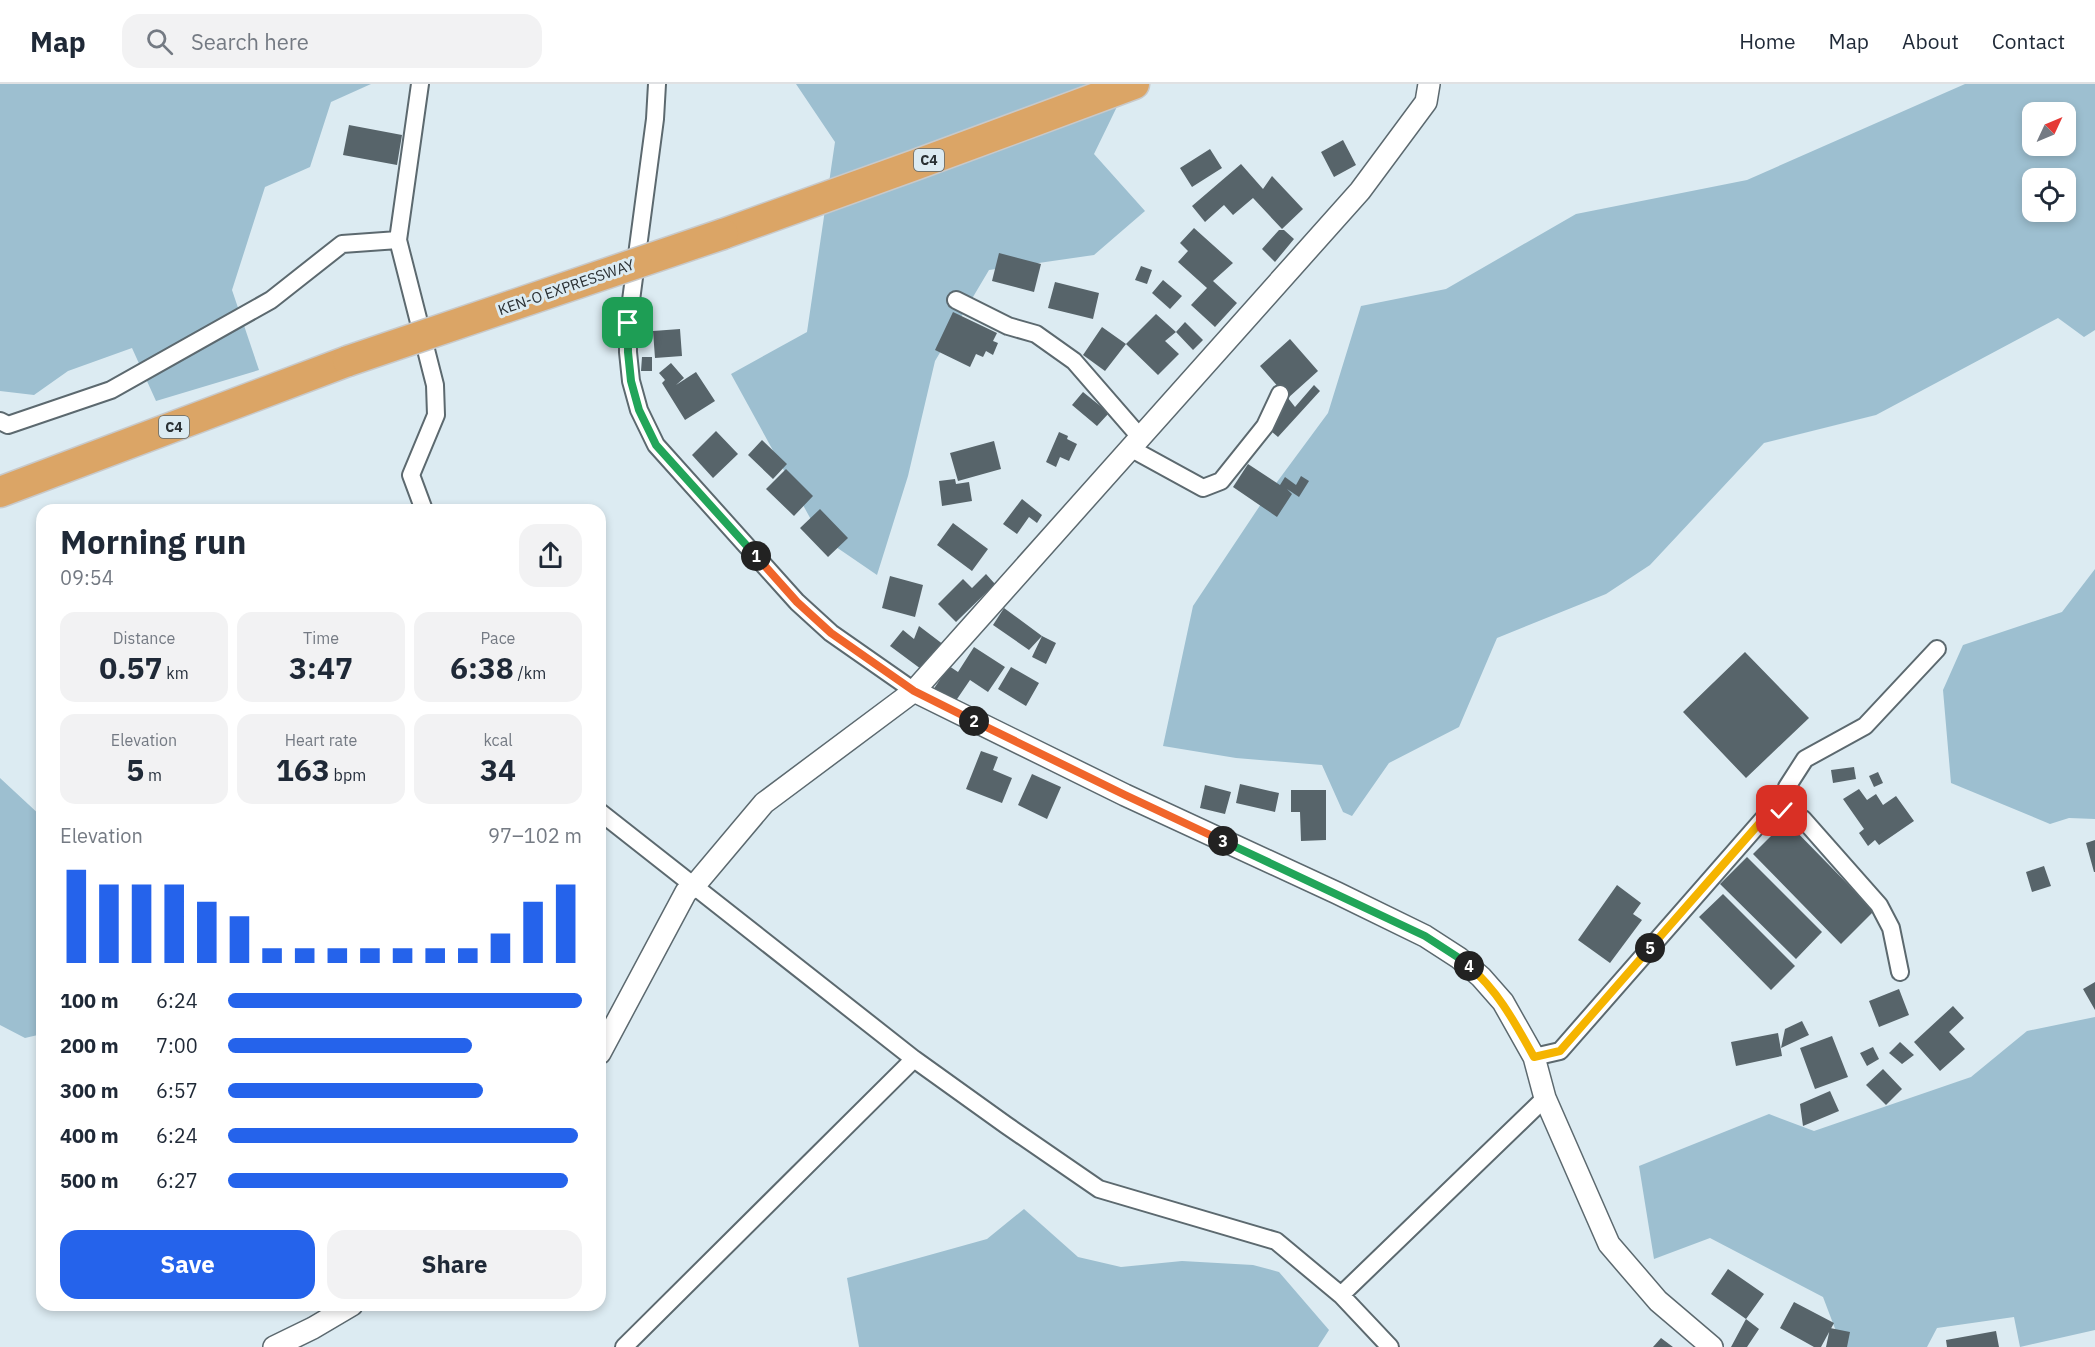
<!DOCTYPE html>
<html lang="en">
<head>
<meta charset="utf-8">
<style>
	:root { --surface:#fff; --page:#f2f2f3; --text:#1f2937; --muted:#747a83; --line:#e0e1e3; --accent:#2563eb }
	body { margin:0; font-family:"IBM Plex Sans",sans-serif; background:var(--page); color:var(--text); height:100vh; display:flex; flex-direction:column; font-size:22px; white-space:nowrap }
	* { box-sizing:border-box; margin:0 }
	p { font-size:20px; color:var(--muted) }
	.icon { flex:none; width:33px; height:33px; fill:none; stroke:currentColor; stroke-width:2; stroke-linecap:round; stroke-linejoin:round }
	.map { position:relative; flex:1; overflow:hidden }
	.panel { position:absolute; left:36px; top:420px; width:570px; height:807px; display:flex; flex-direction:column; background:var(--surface); border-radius:18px; box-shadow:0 3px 9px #0003 }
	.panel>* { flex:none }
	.needle { width:39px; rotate:46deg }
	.tools { position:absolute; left:2022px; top:18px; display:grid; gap:12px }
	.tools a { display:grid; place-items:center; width:54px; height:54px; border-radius:12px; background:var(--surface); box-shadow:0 3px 9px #0003; font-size:30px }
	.pin { position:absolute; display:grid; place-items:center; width:51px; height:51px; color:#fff; margin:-26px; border-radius:12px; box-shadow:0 3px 9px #0006 }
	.km { position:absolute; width:30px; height:30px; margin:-15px; border-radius:50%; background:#222; color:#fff; font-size:16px; line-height:30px; text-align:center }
	.round { display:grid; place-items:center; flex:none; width:63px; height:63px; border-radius:18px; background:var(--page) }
	.headline { display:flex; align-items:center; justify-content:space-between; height:102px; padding:0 24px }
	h1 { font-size:33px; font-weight:700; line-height:45px }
	.stats { display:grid; grid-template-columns:repeat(3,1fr); gap:9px; height:102px; padding:6px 24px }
	.stats div { display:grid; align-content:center; border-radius:15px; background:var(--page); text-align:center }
	.stats b { font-size:30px; font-weight:700 }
	.stats small { font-size:16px; font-weight:400 }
	.stats p { font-size:16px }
	.chart { height:168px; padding:12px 24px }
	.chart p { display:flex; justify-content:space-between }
	.chart svg { width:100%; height:108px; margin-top:6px; stroke:var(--accent); stroke-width:6 }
	.cta { display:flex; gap:12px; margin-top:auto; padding:12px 24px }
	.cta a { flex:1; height:69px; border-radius:18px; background:var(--accent); color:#fff; font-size:24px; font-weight:700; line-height:69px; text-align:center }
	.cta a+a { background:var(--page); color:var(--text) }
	ul { padding:0 24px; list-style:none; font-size:20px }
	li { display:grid; grid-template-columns:96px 72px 1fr; align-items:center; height:45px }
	li i { height:15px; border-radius:8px; background:var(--accent) }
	header { display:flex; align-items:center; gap:36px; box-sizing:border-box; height:84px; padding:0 30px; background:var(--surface); border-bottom:2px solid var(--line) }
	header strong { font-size:28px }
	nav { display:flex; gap:33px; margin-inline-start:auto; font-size:21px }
	.search { width:420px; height:54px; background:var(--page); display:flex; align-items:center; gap:15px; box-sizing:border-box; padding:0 21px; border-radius:18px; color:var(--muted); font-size:22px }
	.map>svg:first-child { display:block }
	.green { fill:#9dbfd0; fill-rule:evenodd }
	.building { fill:#57646a }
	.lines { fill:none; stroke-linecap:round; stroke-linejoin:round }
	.minor-casing { stroke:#5c696f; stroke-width:20 }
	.tertiary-casing { stroke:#5c696f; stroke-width:24 }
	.motorway-casing { stroke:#c8c9ca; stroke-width:33 }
	.minor { stroke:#fff; stroke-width:16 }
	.tertiary { stroke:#fff; stroke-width:21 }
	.motorway { stroke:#dba566; stroke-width:30 }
	.motorway-bridge-casing { stroke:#c8c9ca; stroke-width:33; stroke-linecap:butt }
	.motorway-bridge { stroke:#dba566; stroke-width:30 }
	.split-1-casing { stroke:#fff; stroke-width:12 }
	.split-2-casing { stroke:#fff; stroke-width:12 }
	.split-3-casing { stroke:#fff; stroke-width:12 }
	.split-4-casing { stroke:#fff; stroke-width:12 }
	.split-5-casing { stroke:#fff; stroke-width:12 }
	.split-6-casing { stroke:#fff; stroke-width:12 }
	.split-1 { stroke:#22a559; stroke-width:8 }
	.split-2 { stroke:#f0652b; stroke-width:8 }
	.split-3 { stroke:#f0652b; stroke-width:8 }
	.split-4 { stroke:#22a559; stroke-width:8 }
	.split-5 { stroke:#f5b400; stroke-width:8 }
	.split-6 { stroke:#f5b400; stroke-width:8 }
	.labels { text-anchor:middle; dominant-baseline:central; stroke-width:6; stroke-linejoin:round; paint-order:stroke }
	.shield { fill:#dcebf2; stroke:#5f686c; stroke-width:1.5 }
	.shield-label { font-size:14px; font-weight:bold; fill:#2a3033 }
	.street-label { font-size:15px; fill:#2a3033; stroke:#dcebf2 }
</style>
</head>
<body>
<header>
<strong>Map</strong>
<div class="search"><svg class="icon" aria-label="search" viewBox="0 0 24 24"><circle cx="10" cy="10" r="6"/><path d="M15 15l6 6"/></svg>Search here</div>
<nav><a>Home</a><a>Map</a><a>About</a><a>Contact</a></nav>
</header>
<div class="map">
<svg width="2095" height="1263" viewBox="0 0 2095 1263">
	<rect width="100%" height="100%" fill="#dcebf2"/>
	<path class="green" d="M0,0H371L331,18L310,83L265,103L232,206L259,286L156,317L132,264L68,287L34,311L0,307Z
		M796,0H1128L1094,70L1145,127L1094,171L989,186L935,277L908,392L877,491L820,452L731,290L807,248L835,58Z
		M1965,0H2095V246L2084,253L2058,234L1876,331L1764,359L1650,481L1606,510L1497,554L1459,643L1389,679L1352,732L1343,728L1322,681L1236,674L1163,662L1193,522L1263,417L1328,329L1361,222L1446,205L1576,130L1747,96ZM2032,28H2066V62H2032ZM2032,94H2066V128H2032Z
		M2095,485V735L2069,734L2050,740L1951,699L1943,606L1963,561L2062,528Z
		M0,694L42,733V950L25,954L0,941Z
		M2095,933V1246L2020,1263L2014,1233L1937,1244L1927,1263H1842L1823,1213L1710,1154L1654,1175L1639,1082L1769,1030L1814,1047L1971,993L2027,947Z
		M1024,1125L1078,1173L1121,1183L1182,1177L1253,1181L1279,1188L1329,1246L1318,1263H859L847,1194L987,1155Z"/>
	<path class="building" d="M349,41L402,51L397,81L343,71Z
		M1343,56L1356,81L1334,93L1321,68Z
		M1210,65L1222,84L1192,103L1180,84Z
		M1241,80L1263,105L1272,92L1303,125L1282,145L1253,114L1233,131L1224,121L1205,138L1192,122Z
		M1194,144L1233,179L1213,197L1237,219L1215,243L1191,221L1207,204L1178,178L1188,167L1180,159Z
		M1279,146H1284L1294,155L1275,178L1262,165Z
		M999,169L1041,180L1034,208L992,197Z
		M1141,182L1152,186L1147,200L1135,196Z
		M1163,196L1182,212L1170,225L1152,209Z
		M1055,198L1099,209L1093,235L1048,224Z
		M953,228L997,249L993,257L998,259L993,271L986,267L983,273L976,270L970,283L935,266Z
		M1156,230L1176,248L1165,257L1179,270L1158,291L1126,260Z
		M1185,238L1203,256L1193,266L1176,248Z
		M1102,243L1126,260L1105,287L1083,271Z
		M680,245L682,272L655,274L653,247Z
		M1290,255L1318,287L1288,314L1260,282Z
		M642,273H652V287H641Z
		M671,279L684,294L676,301L696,288L715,317L685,336L662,299L665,296L659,289Z
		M1314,301L1320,307L1278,353L1265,342L1288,314L1295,323Z
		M1083,308L1109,329L1097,342L1072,321Z
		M716,347L738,370L713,394L692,371Z
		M1059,348L1068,352L1067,355L1077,360L1069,377L1060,373L1056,383L1046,378Z
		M762,356L787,380L773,395L748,371Z
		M994,357L1001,385L958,397L950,369Z
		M1248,380L1280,401L1285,393L1296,401L1301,392L1309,397L1299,413L1287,405L1292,410L1277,433L1233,403Z
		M786,385L813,412L794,432L766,405Z
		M955,395L956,400L969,398L972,417L942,422L939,397Z
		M1022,415L1042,431L1037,439L1029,433L1017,450L1003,440Z
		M820,425L848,454L828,473L800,444Z
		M953,439L988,465L972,487L937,461Z
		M986,490L995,500L956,538L938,520L963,495L972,504Z
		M890,492L923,501L915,533L882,524Z
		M1004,524L1042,552L1029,566L993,541Z
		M919,542L944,561L936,572L933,569L921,585L890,562L903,546L914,555Z
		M1042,552L1056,559L1046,580L1032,573Z
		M974,563L1005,583L988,608L970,596L953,621L933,606L949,582L958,588Z
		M1745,568L1809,634L1746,694L1683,628Z
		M1011,583L1039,599L1026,622L998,605Z
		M981,667L998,673L993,686L1012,694L1002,719L966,705Z
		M1854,683L1856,695L1833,699L1831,686Z
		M1878,688L1883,699L1874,703L1869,692Z
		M1032,690L1061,703L1047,735L1018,721Z
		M1240,700L1279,709L1275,728L1236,719Z
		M1205,701L1231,708L1225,730L1200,724Z
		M1859,705L1867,716L1876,710L1883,721L1896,712L1914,737L1879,761L1875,756L1868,762L1859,749L1864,745L1843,715Z
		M1291,706H1326V756L1301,757L1300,728H1291Z
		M1786,737L1874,827L1841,860L1753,770Z
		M2095,756V788H2094L2086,759Z
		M1747,773L1822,848L1796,875L1720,800Z
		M2044,782L2051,802L2032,808L2026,788Z
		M1617,801L1641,819L1633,830L1642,836L1610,879L1578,856Z
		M1723,810L1795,882L1771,906L1699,833Z
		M2095,898V926L2083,905Z
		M1899,905L1909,931L1879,943L1869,917Z
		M1953,922L1964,934L1949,948L1965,965L1940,987L1914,958Z
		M1802,937L1809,951L1781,964L1785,945Z
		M1778,949L1782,972L1736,982L1731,958Z
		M1832,952L1848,993L1815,1005L1800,964Z
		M1900,958L1914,971L1902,980L1889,969Z
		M1873,963L1879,975L1867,982L1860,969Z
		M1883,985L1902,1005L1886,1021L1866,1001Z
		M1830,1007L1839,1027L1803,1042L1800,1020Z
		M1728,1185L1764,1210L1746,1235L1711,1210Z
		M1794,1218L1834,1239L1821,1263H1814L1780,1244Z
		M1746,1235L1759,1245L1747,1263H1731Z
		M1830,1244L1850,1248L1847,1263H1826Z
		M1996,1247L1999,1263H1947L1946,1256Z
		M1661,1254L1673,1263H1653Z"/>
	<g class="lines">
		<defs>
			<path id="minor" d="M420,0L398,156L435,301L436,331L411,391L424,426
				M657,0L655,35L628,239V268L631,297L639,326L656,361L797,518L831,549L914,607
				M956,216L1008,242L1036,250L1074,277L1140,353
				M0,337L8,341L111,306L271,216L342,160L398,156
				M1130,364L1203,404L1221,397L1265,342L1280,310
				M1782,727L1787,703L1805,675L1865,642L1937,565
				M600,728L914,975L1006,1041L1099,1105L1276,1157L1341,1211L1390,1263
				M1534,973L1560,967L1764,734L1782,727L1803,735L1879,821L1891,844L1900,888
				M1341,1211L1545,1014
				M624,1263L914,975"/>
			<path id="tertiary" d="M914,607L1125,711L1337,809L1425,852L1459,874L1481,893L1503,918L1534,973L1545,1014L1609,1160L1658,1217L1712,1263
				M600,969L686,808L695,801L764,719L914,607L1360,107L1426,18L1429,0
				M274,1263L313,1244L352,1221"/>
			<path id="motorway" d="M723,150L915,81L1134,0
				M0,408L348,277"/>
		</defs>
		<use href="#minor" class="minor-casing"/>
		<use href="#tertiary" class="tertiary-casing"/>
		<use href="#motorway" class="motorway-casing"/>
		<use href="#minor" class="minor"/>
		<use href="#tertiary" class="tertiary"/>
		<use href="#motorway" class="motorway"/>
		<defs>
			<path id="motorway-bridge" d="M348,277L723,150"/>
		</defs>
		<use href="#motorway-bridge" class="motorway-bridge-casing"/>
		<use href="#motorway-bridge" class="motorway-bridge"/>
	</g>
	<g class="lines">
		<defs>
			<path id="split-1" d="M628,239V268L631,297L639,326L656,361L756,472"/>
			<path id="split-2" d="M756,472L797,518L831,549L914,607L974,637"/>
			<path id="split-3" d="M974,637L1125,711L1223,757"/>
			<path id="split-4" d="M1223,757L1425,852L1459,874L1469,882"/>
			<path id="split-5" d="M1469,882C1499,908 1515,939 1534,973L1560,967L1650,864"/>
			<path id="split-6" d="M1650,864L1764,734L1782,727"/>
		</defs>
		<use href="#split-1" class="split-1-casing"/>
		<use href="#split-2" class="split-2-casing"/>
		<use href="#split-3" class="split-3-casing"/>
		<use href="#split-4" class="split-4-casing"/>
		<use href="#split-5" class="split-5-casing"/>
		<use href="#split-6" class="split-6-casing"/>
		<use href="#split-1" class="split-1"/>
		<use href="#split-2" class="split-2"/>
		<use href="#split-3" class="split-3"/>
		<use href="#split-4" class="split-4"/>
		<use href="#split-5" class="split-5"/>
		<use href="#split-6" class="split-6"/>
	</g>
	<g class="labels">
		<g class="shield">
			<rect x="914" y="65" width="30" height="22" rx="4.5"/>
			<rect x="159" y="332" width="30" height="22" rx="4.5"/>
		</g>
		<g class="shield-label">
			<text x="929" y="76">C4</text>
			<text x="174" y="343">C4</text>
		</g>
		<g class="street-label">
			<text transform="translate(566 203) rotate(-19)">KEN-O EXPRESSWAY</text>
		</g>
	</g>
</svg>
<div class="tools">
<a><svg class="needle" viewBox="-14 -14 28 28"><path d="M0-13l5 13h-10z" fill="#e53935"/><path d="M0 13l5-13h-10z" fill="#747a83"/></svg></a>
<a><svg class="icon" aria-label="locate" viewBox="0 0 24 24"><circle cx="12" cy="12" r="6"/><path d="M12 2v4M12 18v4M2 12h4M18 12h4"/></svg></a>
</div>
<div class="pin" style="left:628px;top:239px;background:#1e9e55"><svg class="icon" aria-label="arrive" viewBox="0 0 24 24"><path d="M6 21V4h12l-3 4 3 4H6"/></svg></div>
<div class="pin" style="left:1782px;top:727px;background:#d93025"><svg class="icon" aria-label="check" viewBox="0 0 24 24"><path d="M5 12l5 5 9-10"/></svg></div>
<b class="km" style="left:756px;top:472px">1</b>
<b class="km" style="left:974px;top:637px">2</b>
<b class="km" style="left:1223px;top:757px">3</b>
<b class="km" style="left:1469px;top:882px">4</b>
<b class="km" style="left:1650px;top:864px">5</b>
<section class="panel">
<div class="headline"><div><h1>Morning run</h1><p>09:54</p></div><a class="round"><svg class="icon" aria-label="share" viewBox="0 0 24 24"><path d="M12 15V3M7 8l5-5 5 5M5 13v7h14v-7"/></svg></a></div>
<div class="stats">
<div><p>Distance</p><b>0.57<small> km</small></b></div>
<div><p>Time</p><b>3:47</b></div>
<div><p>Pace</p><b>6:38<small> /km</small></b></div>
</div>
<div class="stats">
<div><p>Elevation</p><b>5<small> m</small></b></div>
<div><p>Heart rate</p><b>163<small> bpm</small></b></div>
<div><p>kcal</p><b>34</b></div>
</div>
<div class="chart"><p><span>Elevation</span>97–102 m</p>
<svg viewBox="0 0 160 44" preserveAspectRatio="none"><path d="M5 44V6M15 44V12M25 44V12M35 44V12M45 44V19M55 44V25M65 44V38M75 44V38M85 44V38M95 44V38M105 44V38M115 44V38M125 44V38M135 44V32M145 44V19M155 44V12"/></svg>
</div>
<ul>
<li><b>100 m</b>6:24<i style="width:100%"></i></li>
<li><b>200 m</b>7:00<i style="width:69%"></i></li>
<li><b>300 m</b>6:57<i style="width:72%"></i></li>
<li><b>400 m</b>6:24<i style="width:99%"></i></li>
<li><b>500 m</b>6:27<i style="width:96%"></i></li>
</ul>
<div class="cta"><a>Save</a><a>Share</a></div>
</section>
</div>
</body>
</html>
